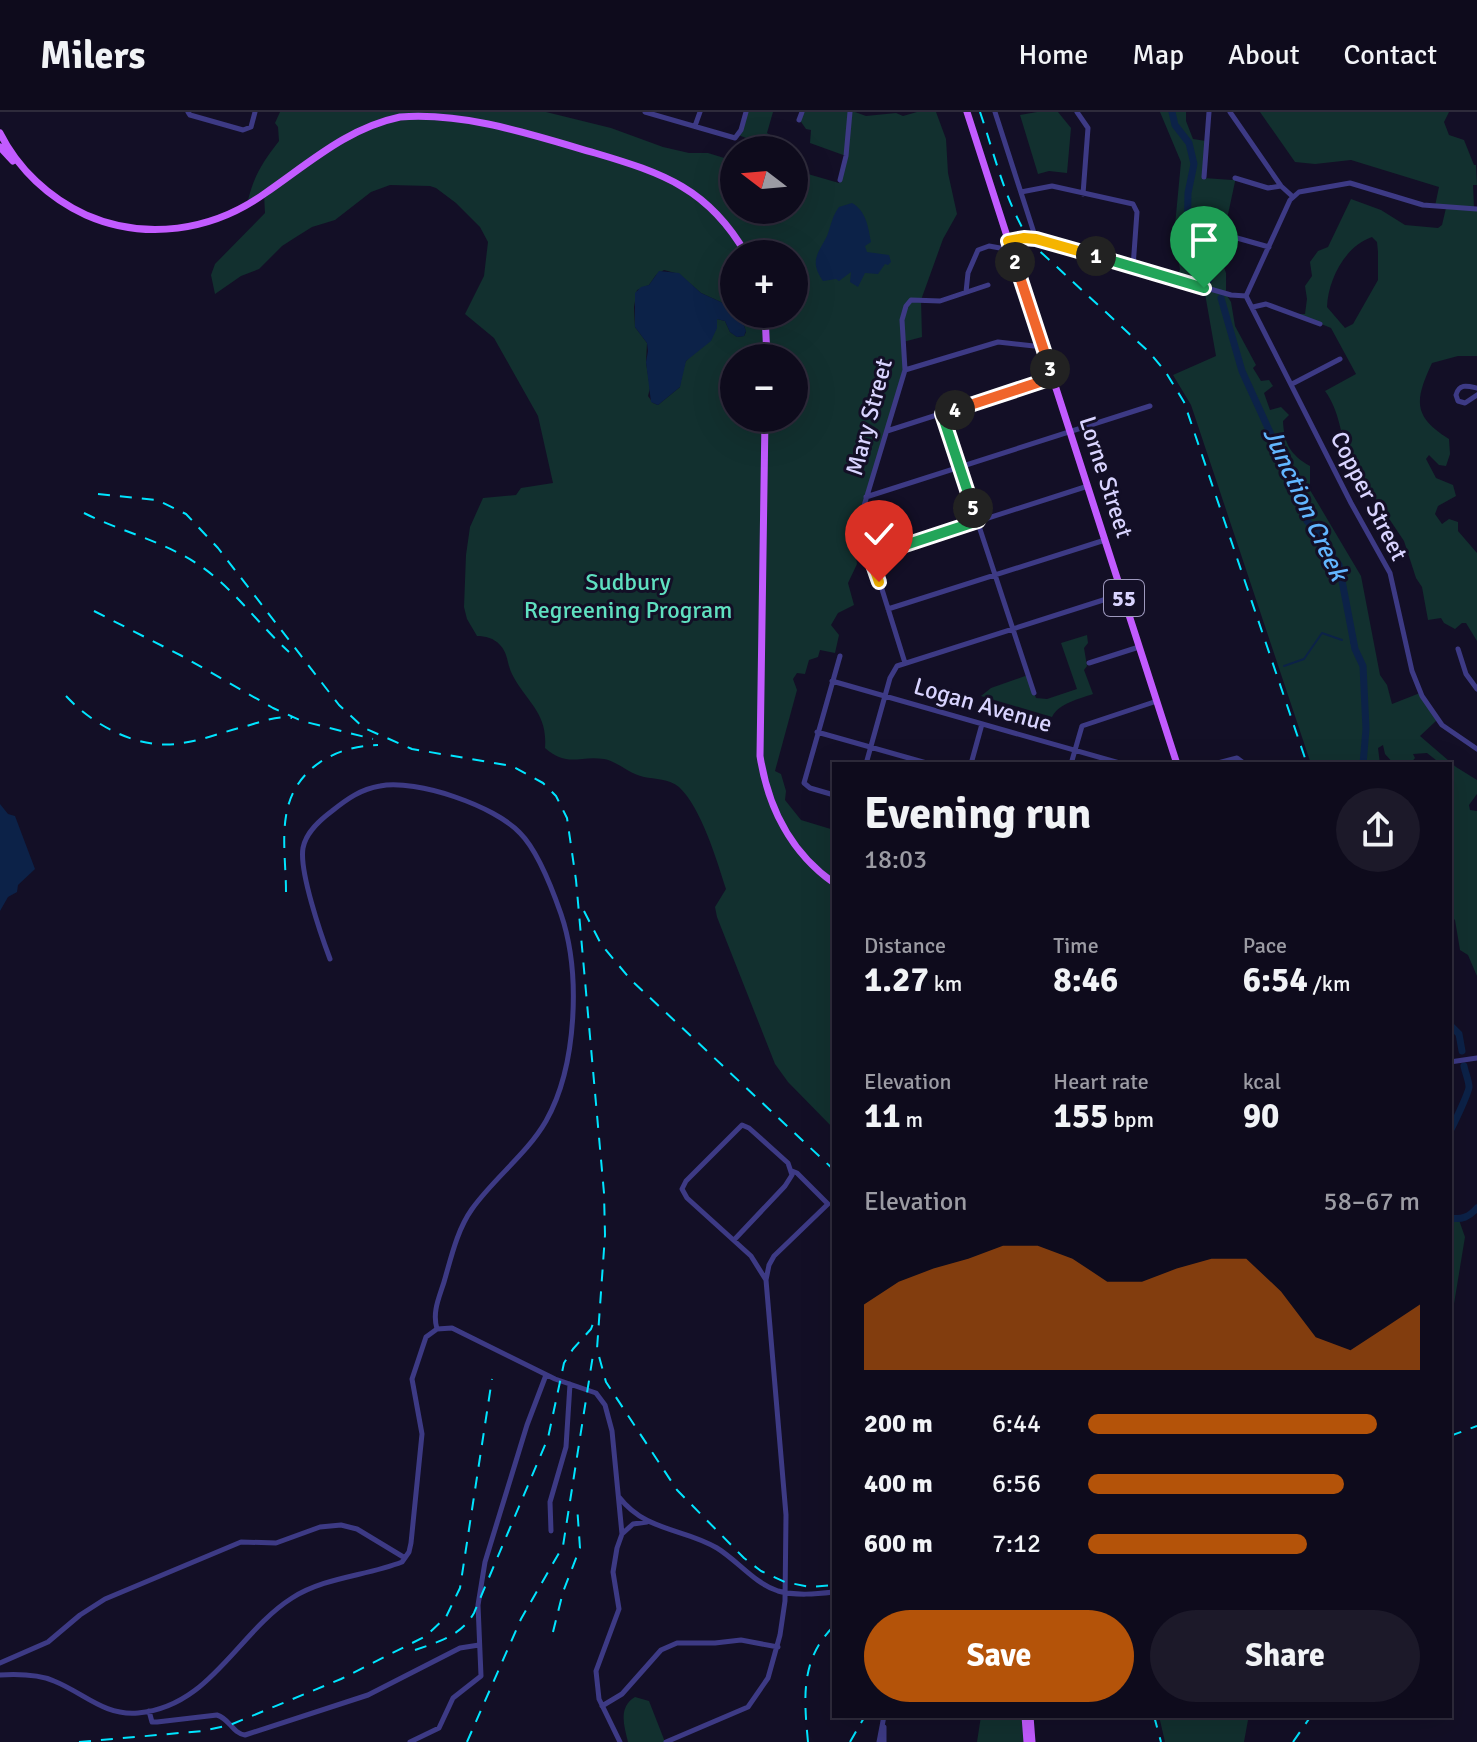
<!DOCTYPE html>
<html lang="en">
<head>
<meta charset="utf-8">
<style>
	:root { --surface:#0e0b1c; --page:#1c1929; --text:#f1f3f6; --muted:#9b9ba3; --line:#2e2b3b; --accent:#b45309 }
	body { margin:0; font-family:Signika,sans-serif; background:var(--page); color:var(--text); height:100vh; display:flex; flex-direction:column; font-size:30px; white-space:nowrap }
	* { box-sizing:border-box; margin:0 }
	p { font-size:26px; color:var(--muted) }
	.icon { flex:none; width:44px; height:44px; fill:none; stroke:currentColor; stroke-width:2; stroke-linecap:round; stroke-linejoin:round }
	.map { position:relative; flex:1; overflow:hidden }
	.details { position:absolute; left:832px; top:650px; width:620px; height:956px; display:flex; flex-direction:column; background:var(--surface); border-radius:0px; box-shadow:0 8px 32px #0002,0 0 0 2px var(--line) }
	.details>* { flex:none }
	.needle { width:52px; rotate:286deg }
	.buttons { position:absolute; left:720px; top:24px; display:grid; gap:16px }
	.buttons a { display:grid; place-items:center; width:88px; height:88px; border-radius:50%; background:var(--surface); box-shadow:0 8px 32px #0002,0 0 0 2px var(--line); font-size:40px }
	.pin { position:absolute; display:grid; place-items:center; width:68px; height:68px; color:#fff; margin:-82px -34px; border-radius:50% 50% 50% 0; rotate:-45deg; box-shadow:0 0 8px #0007 }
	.pin .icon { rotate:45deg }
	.km { position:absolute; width:40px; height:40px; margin:-20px; border-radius:50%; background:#222; color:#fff; font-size:22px; line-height:40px; text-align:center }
	.round { display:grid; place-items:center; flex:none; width:84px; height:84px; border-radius:42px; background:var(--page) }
	.overview { display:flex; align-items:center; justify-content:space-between; height:136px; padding:0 32px }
	h1 { font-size:44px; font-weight:700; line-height:60px }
	.stats { display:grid; grid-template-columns:repeat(3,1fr); gap:12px; height:136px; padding:8px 32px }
	.stats div { display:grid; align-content:center }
	.stats b { font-size:34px; font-weight:700 }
	.stats small { font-size:22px; font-weight:400 }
	.stats p { font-size:22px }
	.chart { height:224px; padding:16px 32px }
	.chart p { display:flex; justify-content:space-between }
	.chart svg { width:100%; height:144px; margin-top:8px; fill:var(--accent); opacity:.7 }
	.primary-button { display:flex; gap:16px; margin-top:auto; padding:16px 32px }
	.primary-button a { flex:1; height:92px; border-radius:48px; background:var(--accent); color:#fff; font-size:32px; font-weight:700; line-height:92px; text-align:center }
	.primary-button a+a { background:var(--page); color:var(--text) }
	ul { padding:0 32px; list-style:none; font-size:26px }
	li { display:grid; grid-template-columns:128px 96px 1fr; align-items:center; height:60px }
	li i { height:20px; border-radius:10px; background:var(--accent) }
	header { display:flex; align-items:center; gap:48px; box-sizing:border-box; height:112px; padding:0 40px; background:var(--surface); border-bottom:2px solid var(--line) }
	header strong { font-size:38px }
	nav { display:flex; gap:44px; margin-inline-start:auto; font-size:28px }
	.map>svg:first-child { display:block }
	.green { fill:#12302f; fill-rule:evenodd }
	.water { fill:#0c2248 }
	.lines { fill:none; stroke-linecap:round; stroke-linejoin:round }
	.stream { stroke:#0c2248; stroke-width:2 }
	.river { stroke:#0c2248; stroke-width:7 }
	.minor { stroke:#3d3a85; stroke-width:5 }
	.major { stroke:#c25bff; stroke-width:7 }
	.rail { stroke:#00e5ff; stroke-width:2; stroke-dasharray:12 10; stroke-linecap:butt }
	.split-1-casing { stroke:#fff; stroke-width:16 }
	.split-2-casing { stroke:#fff; stroke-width:16 }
	.split-3-casing { stroke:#fff; stroke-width:16 }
	.split-4-casing { stroke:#fff; stroke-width:16 }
	.split-5-casing { stroke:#fff; stroke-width:16 }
	.split-6-casing { stroke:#fff; stroke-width:16 }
	.split-7-casing { stroke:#fff; stroke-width:16 }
	.split-1 { stroke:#22a559; stroke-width:10 }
	.split-2 { stroke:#f5b400; stroke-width:10 }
	.split-3 { stroke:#f0652b; stroke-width:10 }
	.split-4 { stroke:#f0652b; stroke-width:10 }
	.split-5 { stroke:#22a559; stroke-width:10 }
	.split-6 { stroke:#22a559; stroke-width:10 }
	.split-7 { stroke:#f5b400; stroke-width:10 }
	.labels { text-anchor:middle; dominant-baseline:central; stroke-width:6; stroke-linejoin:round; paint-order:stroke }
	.shield { fill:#130f26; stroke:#9e99be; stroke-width:2 }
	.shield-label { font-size:22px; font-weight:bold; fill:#d9d4ff }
	.street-label { font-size:24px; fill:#d9d4ff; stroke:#130f26 }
	.park-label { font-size:24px; fill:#5fe0c0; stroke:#130f26 }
	.water-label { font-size:26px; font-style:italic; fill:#62b6ff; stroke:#130f26 }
</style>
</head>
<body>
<header>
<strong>Milers</strong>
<nav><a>Home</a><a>Map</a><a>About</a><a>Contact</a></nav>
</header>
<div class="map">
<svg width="1477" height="1630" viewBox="0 0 1477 1630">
	<rect width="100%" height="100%" fill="#130f26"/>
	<path class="green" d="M280,0H546L611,16L663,35L689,41H708L734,49V98H794V58L839,71L846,44L810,31L811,18L806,17L799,7L801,0H855L866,4L896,1L903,4L917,0H936L946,27L948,61L957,102L943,127L921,188L922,225L903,230L906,250L859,404L864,422L854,433L857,452L848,471L854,493L838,501L831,513L839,523L835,541L820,538L818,545L809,548L805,562L797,561L793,567L797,578L775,659L781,662L786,679L785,688L801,708L834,718V1017L788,970L775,952L717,805L715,795L726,777C717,749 701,695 679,675C669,667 655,667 644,665C629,662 619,650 604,647C579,643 568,656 545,636C548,600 526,590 512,562C507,552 508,541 500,533C494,526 485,524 477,524L467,507L464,495L466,443L470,415L483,386L516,383L521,376L553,371L538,304L494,226L465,202L484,164L488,130L480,115L456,91L436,76L430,74L390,73L371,80L335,108L312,115L296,125L282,134L259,157L241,164L215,182L211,163L215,152L265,101L264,82L247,93C253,65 262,51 279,29L278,15L275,11ZM734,142H794V202H734ZM664,158L679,162L701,181L723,191L726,198L742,207L746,220L744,224L737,225L730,220L725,209L717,207C718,231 696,233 685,251C683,255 680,270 680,275L658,293L653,291L648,284L650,276L646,250L647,231L635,215L634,195L637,178L649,173L656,163ZM734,246H794V306H734Z
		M746,0H773L767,21L785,32L781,38H761L760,31L738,23Z
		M1037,0H1058L1071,16L1067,61L1049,59L1038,62L1020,3Z
		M1160,0H1186V9L1193,27L1206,29L1204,66L1232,68L1236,65L1224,121L1203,117L1204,133L1219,142L1226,161V182L1231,190L1235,214L1256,253L1253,256L1261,269L1269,268L1273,274L1264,281L1270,298L1281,295L1289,303L1283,309C1284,331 1290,343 1310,354V378L1361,464L1380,563L1387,573L1392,592L1420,581L1437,608L1420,624L1456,655L1477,668V682L1469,693L1470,698L1477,699V864L1468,843L1460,838L1455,808L1450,803V668L1452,666L1450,652H1441L1427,641L1413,642L1415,646L1410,652H1399L1400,649L1394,652L1385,642L1383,633L1378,636L1380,652H1311L1191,293L1173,263L1216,244L1204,176L1177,167L1180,157L1174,124L1181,50Z
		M1260,0H1449L1444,10L1449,23L1464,28L1474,53H1476L1477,73H1473L1474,96L1477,97V244H1458L1432,251C1415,288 1412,304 1449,327L1450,342L1446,354L1439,353L1429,343L1426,347L1436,366L1453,373L1456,384L1438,394L1435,402L1442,412L1449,407L1458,410V419L1477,441V529L1466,511H1462L1455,517L1444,511L1441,506L1428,508L1422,475L1416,466L1404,429L1372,381L1355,349L1349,345C1340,323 1340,299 1325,279L1356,262L1331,216L1297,202H1305L1307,187L1305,174L1312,164L1310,150L1318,139L1328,135L1351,87L1381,98L1405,113L1438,116L1442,113L1446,96L1435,94L1439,75L1351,48L1315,52L1295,50ZM1372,125L1377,130L1378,140V168L1353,212L1345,216L1327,195C1328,168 1345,134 1372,125Z
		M1087,523L1088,531L1084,536L1087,554L1084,558L1093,582C1079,587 1059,591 1052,605L981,584L991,576L1028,563L1036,586L1047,587L1077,577L1061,531Z
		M1450,1106L1459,1108L1465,1125L1453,1198L1450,1194Z
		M635,1585L649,1589L665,1630H628C624,1614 618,1595 635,1585Z
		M981,1604H1025L1026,1630H977Z
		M1159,1604L1174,1607L1176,1604H1251L1248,1608L1244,1630H1165Z"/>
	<path class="water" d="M852,91C866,99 868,114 871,130L865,134L867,140L889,143L891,150L888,153L885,152L878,162L865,161L858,175L850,170L851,160L839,169L836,167L823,169C809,149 818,142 827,124C831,114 832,104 839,95Z
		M659,159L679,161L701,181L723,191L730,201L741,206L746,219L744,224L737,225L730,220L725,209L717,207V216L711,229L686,249L680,275L658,293L651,290L646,250L648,239L647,231L635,215V181L641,175L649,173Z
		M0,692L8,702L15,704L35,757L18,773L17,780L8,785L0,799Z"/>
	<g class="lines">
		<path class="stream" d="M1351,531L1354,532
			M1284,554L1304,547L1322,521L1342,528"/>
		<path class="river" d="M1172,0L1175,13L1189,31L1194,52L1188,81L1187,137L1196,156L1209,168
			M1221,186L1242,259L1274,329L1303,382L1304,394L1308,399L1307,409L1317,419V424L1339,453L1355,537L1363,554L1366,617L1363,652
			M1450,913L1459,922L1462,939
			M1450,1019C1453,1014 1469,980 1469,975C1469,969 1465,960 1464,954
			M1450,1106C1462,1108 1469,1105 1477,1096"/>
		<path class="minor" d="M188,0L190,3L243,18L251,15L255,0
			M645,0L735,26L741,18L746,0
			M995,0L1036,127
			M1077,0L1088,16L1083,82
			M1230,0L1281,74L1292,84
			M799,8L802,0
			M695,14L700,0
			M1204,65L1209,0
			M1235,66L1268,76L1281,74
			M840,68L846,44L850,0
			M1021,80L1052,74L1133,92L1137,100L1133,155
			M1205,117L1269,135
			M1008,129L1024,126L1036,127L1231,183L1246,184
			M966,180L968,161L978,138L989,134L1011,138
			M1246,184L1351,391L1390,461L1412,559L1422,584L1442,613L1477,637
			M1246,184L1290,88L1299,80L1350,71L1423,93L1477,97
			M1253,195L1266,192L1320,212
			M905,258L998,230L1043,235
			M1292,272L1340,247
			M1477,276C1468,274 1459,271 1456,283L1458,289L1465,291L1477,283
			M942,302L1034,581
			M887,319L1052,266
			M866,385L1150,294
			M870,444L1088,374
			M888,497L1105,428
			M1458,537L1466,562L1477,577
			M905,551L860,407L905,258L902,208L906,194L911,188L940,189L988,173
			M1089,551L1139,535
			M832,569L1123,652
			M817,620L930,652
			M866,652L890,566L897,554L1122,482
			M971,652L982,612
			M1071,652L1082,614L1157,589
			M1214,652L1237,646L1245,652
			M834,683L810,676L804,671L840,544
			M330,847C321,823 299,759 303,736C306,720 320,708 332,699C347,687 361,677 380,674C417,667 495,694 520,721C537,738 553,779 561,802C581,861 577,954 546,1009C527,1042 494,1066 472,1097C457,1118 451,1146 444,1170C439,1186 432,1200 437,1217
			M1450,950L1477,946
			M766,1168L769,1153L774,1144L828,1092L797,1061L792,1059
			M619,1385C646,1420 684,1416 717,1436C738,1449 754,1471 778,1479C796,1484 816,1482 834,1480
			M551,1419L550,1390L566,1335L570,1272
			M622,1422L633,1412L647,1410
			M0,1551L48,1530L80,1503L105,1487L241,1430L276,1431L320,1415L341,1413L357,1417L405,1446
			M0,1563C18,1562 38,1562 54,1569C84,1581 104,1604 138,1601C210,1595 237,1521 292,1486C325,1465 366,1464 402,1450L409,1440L411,1431L422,1322L412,1267L426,1225L437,1217L452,1216L555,1267L596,1281L605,1293L612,1319L622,1422L617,1436L613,1460L619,1497L596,1559L599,1587L620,1630
			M602,1594L622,1582L661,1538L677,1531H715L741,1528L778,1535
			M149,1599L152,1610H157L217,1603C230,1607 232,1621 245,1623L368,1583L460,1536L479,1533
			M884,1615V1630
			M410,1630L439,1616L453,1586L481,1564L478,1493L485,1450L527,1313L546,1263
			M666,1630L748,1595L768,1566L780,1523L785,1489L786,1403L766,1168L751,1144L687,1086L682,1077L686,1069L742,1013L749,1016L788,1051L792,1063L785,1074L734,1128
			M879,1630L884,1604"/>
		<path class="major" d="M967,0L1177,652
			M0,21C18,57 49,86 86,103C145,129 212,119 264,82C308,52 347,16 400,5C466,0 533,23 595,41C663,61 709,77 746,142
			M0,35L13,49
			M765,202L767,246
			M765,306L760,644C768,695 791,741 834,771
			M1025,1604L1027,1630
			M1030,1604L1032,1630"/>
		<path class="rail" d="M980,0C995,44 1006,93 1032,132L1149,240L1165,259L1184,290L1307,652
			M98,382L157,388L186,402L218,436L339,593L364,616L412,637L512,654L543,671L556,684L567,706L576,768L604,1081L605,1123L597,1237L606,1270L677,1378L744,1446L761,1459L785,1470L810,1475L834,1473
			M84,401C120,419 162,429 196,451C231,473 258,512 289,540
			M94,499L182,544L273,596L302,609L373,627
			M66,584C94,614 140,639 183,631C203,628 223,620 243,615C259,611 275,603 292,606
			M286,780C286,755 282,728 286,704C293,657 335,634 378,633
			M584,799L601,832L630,867L834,1058
			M1450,1324L1477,1314
			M553,1520L563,1480L580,1436L577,1393
			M415,1538C438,1530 461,1524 474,1501L548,1326L564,1251L573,1237L591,1217L596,1204
			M1154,1604L1161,1630
			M79,1630L202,1619L230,1613L341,1567L426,1524L446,1505L460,1476L492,1267
			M467,1630L521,1507L563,1434L593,1243
			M808,1630C804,1587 800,1548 833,1515
			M850,1630L865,1604
			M1293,1630L1311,1604"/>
	</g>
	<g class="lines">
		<defs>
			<path id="split-1" d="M1096,144L1204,176"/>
			<path id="split-2" d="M1015,150L1008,129L1024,126L1036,127L1096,144"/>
			<path id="split-3" d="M1015,150L1050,257"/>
			<path id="split-4" d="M955,298L1052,266L1050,257"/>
			<path id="split-5" d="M955,298L942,302L973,396"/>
			<path id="split-6" d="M884,440L978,409L973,396"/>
			<path id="split-7" d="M879,470L870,444L884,440"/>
		</defs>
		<use href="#split-1" class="split-1-casing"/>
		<use href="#split-2" class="split-2-casing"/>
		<use href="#split-3" class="split-3-casing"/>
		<use href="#split-4" class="split-4-casing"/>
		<use href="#split-5" class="split-5-casing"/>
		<use href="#split-6" class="split-6-casing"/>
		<use href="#split-7" class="split-7-casing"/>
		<use href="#split-1" class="split-1"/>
		<use href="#split-2" class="split-2"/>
		<use href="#split-3" class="split-3"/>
		<use href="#split-4" class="split-4"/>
		<use href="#split-5" class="split-5"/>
		<use href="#split-6" class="split-6"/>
		<use href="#split-7" class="split-7"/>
	</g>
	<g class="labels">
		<rect class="shield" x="1104" y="468" width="40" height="36" rx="6"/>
		<g class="shield-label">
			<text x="1124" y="486">55</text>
		</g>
		<g class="street-label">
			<text transform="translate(869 305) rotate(-75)">Mary Street</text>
			<text transform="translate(1106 365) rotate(72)">Lorne Street</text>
			<text transform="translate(1369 384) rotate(63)">Copper Street</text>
			<text transform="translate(983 593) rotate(16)">Logan Avenue</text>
		</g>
		<g class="park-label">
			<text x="628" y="470">Sudbury<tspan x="628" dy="28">Regreening Program</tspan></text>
		</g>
		<g class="water-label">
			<text transform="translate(1305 392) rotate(65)">Junction Creek</text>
		</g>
	</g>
</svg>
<div class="buttons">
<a><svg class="needle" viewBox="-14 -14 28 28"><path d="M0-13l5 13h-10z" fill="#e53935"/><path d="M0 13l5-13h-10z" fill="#9b9ba3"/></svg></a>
<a>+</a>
<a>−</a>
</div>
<div class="pin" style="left:1204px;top:176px;background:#1e9e55"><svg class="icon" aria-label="arrive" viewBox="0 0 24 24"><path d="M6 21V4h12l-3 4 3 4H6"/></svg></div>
<div class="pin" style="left:879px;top:470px;background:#d93025"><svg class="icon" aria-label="check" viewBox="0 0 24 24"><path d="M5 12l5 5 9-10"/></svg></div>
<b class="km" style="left:1096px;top:144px">1</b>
<b class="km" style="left:1015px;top:150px">2</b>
<b class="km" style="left:1050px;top:257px">3</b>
<b class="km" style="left:955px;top:298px">4</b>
<b class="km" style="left:973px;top:396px">5</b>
<section class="details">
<div class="overview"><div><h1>Evening run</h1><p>18:03</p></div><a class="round"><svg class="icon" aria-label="share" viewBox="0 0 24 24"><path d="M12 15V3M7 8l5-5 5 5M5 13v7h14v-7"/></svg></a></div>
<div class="stats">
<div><p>Distance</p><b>1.27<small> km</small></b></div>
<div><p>Time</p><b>8:46</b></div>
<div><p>Pace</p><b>6:54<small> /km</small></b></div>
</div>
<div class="stats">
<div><p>Elevation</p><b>11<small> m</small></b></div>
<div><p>Heart rate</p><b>155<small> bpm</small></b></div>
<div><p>kcal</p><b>90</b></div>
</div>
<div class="chart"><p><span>Elevation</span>58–67 m</p>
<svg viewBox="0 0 160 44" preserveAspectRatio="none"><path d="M0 44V24L10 17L20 13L30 10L40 6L50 6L60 10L70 17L80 17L90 13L100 10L110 10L120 20L130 34L140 38L150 31L160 24V44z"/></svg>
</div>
<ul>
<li><b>200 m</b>6:44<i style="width:87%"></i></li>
<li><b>400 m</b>6:56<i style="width:77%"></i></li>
<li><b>600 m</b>7:12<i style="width:66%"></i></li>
</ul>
<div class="primary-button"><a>Save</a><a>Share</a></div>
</section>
</div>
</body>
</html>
